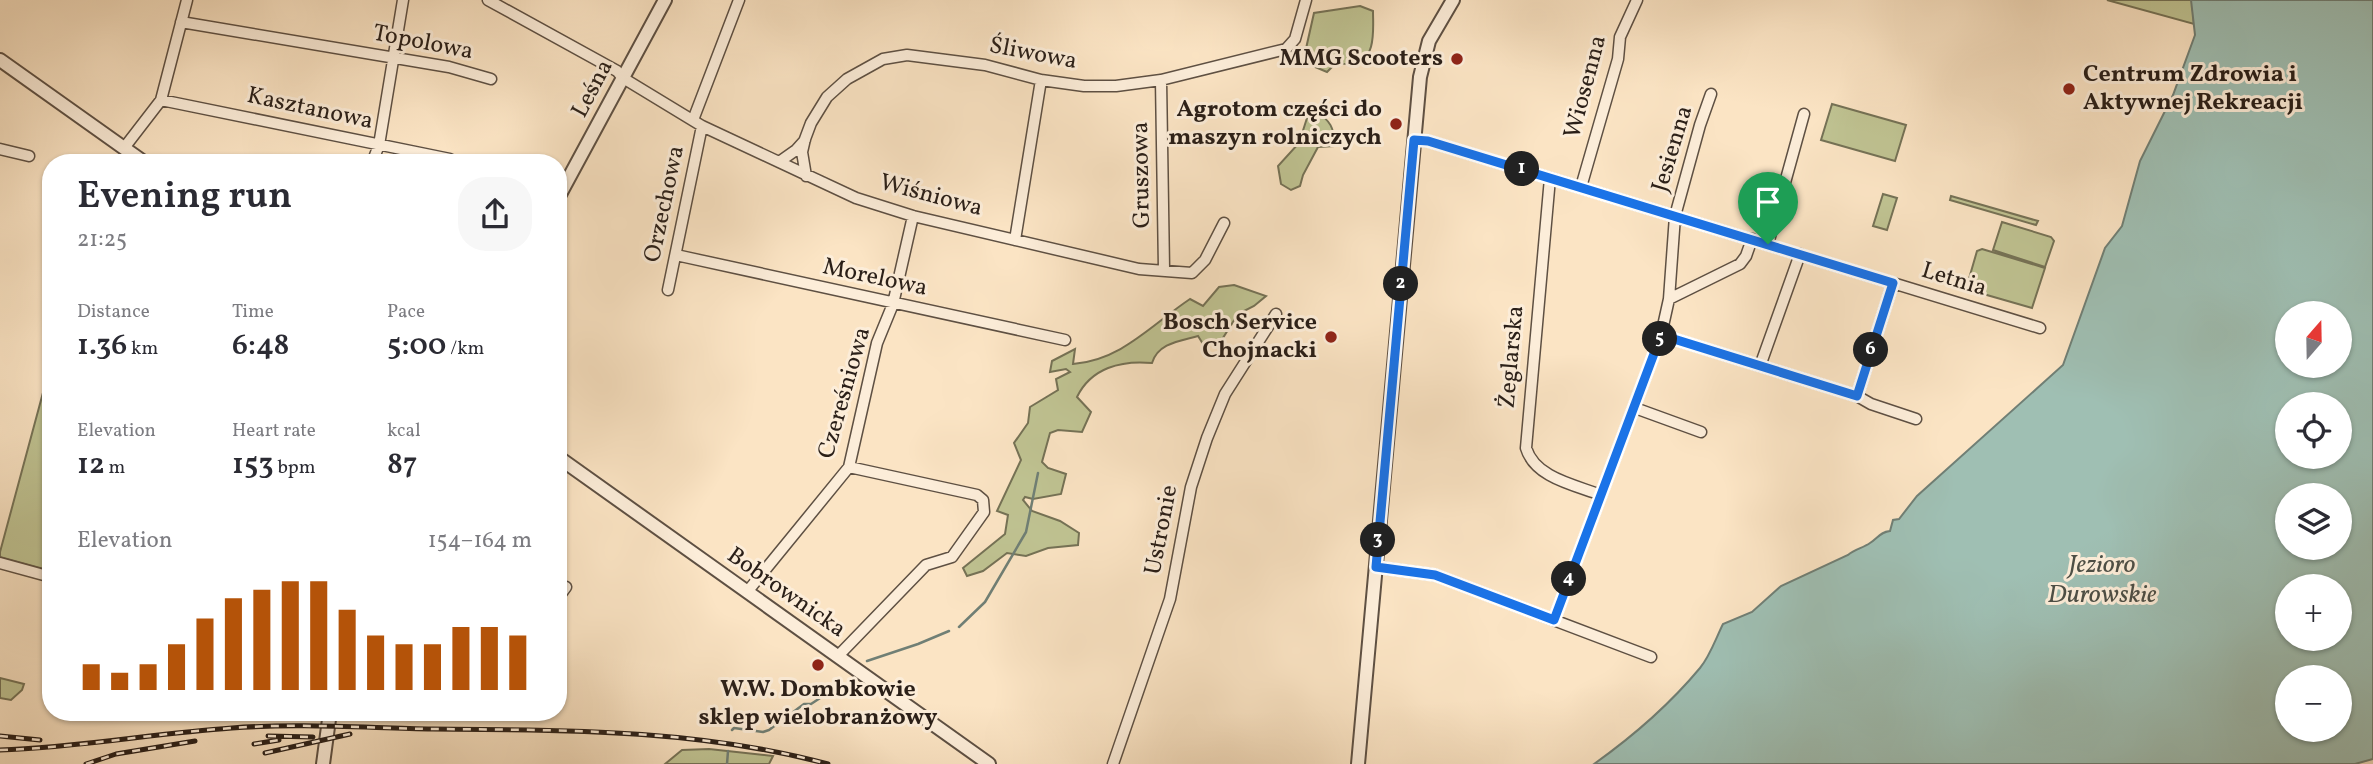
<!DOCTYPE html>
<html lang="en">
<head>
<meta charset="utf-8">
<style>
	:root { --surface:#fff; --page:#f7f7f7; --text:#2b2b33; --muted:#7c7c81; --accent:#b45309 }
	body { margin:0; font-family:Vollkorn,serif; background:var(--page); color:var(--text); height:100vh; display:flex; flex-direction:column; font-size:26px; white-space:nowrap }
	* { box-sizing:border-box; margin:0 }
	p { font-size:23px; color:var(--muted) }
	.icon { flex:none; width:38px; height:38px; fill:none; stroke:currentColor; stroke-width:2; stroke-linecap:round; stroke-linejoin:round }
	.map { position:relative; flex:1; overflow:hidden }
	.side { position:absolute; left:42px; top:154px; width:525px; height:567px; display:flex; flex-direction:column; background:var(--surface); border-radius:28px; box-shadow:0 2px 5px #0004 }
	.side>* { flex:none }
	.needle { width:46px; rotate:20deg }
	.buttons { position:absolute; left:2275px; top:301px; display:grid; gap:14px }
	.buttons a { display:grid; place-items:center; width:77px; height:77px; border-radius:50%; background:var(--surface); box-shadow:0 2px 5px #0004; font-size:35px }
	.pin { position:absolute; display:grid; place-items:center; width:60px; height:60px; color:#fff; margin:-72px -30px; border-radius:50% 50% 50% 0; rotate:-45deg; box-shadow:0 0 7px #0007 }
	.pin .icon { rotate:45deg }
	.km { position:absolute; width:35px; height:35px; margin:-18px; border-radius:50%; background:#222; color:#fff; font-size:19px; line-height:35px; text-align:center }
	.round { display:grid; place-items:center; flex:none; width:74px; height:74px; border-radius:28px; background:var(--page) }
	.overview { display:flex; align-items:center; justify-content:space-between; height:119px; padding:0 35px }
	h1 { font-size:38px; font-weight:600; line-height:52px }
	.metrics { display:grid; grid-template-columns:repeat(3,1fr); gap:10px; height:119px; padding:7px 35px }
	.metrics div { display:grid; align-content:center }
	.metrics b { font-size:30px; font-weight:600 }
	.metrics small { font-size:19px; font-weight:400 }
	.metrics p { font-size:19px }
	.chart { height:196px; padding:14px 35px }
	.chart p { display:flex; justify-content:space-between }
	.chart svg { width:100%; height:126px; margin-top:7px; stroke:var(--accent); stroke-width:6 }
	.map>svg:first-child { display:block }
	.green { fill:#c0c493; stroke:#757256; stroke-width:2 }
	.water { fill:#9fbfb3; stroke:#707f75; stroke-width:2; fill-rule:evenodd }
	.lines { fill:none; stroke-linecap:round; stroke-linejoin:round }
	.stream { stroke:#707f75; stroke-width:2.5 }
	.minor-casing { stroke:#5e5043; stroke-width:13 }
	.tertiary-casing { stroke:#5e5043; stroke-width:16 }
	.minor { stroke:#fcedd9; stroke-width:10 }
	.tertiary { stroke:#fcedd9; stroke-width:12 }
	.rail-casing { stroke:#2a1f18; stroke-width:5 }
	.rail { stroke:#fcedd9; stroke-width:2.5; stroke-dasharray:8; stroke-linecap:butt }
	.route-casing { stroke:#fff; stroke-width:14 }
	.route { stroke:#1a73e8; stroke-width:9 }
	.poi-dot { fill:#8f2418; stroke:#fcedd9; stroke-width:2.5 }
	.labels { text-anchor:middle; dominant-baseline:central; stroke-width:6; stroke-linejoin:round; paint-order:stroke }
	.street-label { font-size:24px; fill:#2a1f18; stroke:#fcedd9 }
	.poi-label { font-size:24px; font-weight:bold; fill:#2a1f18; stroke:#fcedd9; text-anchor:end }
	.water-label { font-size:26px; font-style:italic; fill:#4d4f46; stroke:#fcedd9 }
</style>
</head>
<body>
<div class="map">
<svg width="2373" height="764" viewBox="0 0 2373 764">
	<rect width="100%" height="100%" fill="#fbe4c4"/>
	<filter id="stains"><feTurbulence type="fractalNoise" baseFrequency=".00286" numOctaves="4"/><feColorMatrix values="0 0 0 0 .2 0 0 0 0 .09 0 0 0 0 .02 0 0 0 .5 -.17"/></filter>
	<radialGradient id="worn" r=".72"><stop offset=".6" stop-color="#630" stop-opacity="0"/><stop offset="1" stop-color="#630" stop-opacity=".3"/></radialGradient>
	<path class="green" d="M2107,0H2192L2194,24Z
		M1360,6L1373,11C1373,30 1377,60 1352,64C1347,65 1341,63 1336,63L1327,72L1303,62L1314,13Z
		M1832,104L1906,125L1895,161L1821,140Z
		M1315,111C1330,120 1335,128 1334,146L1318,147L1303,175L1300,186L1291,190L1281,184L1278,166L1299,143L1307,118Z
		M1883,194L1897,198L1887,230L1873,226Z
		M1951,196L2038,221L2036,225L1950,200Z
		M2002,222L2051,237L2054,241L2045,267L1993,250Z
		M1982,249L2045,268L2032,308L1966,289L1977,251Z
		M1234,285L1266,296L1254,306L1238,314L1221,341L1203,344L1198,336C1180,341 1158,343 1152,363C1121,360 1091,368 1077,397L1091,412L1082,432L1058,430L1050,433L1042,462L1048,468L1066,474L1061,494L1033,499L1025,497L1023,500L1032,511L1060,521L1079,533L1078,545L1048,548L1026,556L1007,553L983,571L967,576L963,568L1005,534L1008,515L997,511L1021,460L1014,443L1028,423L1030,407L1058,390L1056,379L1070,372L1066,369L1050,372L1052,361L1075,349L1073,364C1122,360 1151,325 1190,299L1203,306L1219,287Z
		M51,363V571L0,557V552Z
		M0,678L24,684L22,690L11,700L0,698Z
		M709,749L773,756L769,764H665L682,750Z"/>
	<path class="water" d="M2191,0H2373V759L2355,764H1594C1632,737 1670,704 1700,668C1710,656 1716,638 1723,624L1752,612L1781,586L1848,555C1855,549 1863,548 1870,543C1878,538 1880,532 1890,531L1893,520L1899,519L1917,496L2063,365L2105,248L2122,226L2140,161L2173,95L2195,35ZM2287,313H2340V366H2287ZM2287,404H2340V457H2287ZM2287,495H2340V548H2287ZM2287,586H2340V639H2287ZM2287,677H2340V730H2287Z"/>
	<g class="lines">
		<path class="stream" d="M959,627L985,602L1026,532L1038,473
			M867,661L918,644L949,631
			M732,730L734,728L763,732L769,730L804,704H811L840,685
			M727,764L728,751"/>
		<defs>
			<path id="minor" d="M488,0L617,71L623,78L702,126L856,198L913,216L1139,269L1192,273L1205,260L1224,223
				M181,22L449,67L491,79
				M1161,80L1164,269
				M161,100L450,159
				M693,120L739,0
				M1414,140L1428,141L2040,328
				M124,148L161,100L187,0
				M0,149L29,156
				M779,162L796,150L805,140
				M372,163L379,145L403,0
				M806,176L802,152L805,139L811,123L827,97L847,79L883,59L907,55L985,65L1041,80L1084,86H1116L1161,80L1286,49L1295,39L1306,0
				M1550,178L1526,448C1535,478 1575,485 1601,495
				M1581,187L1618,59L1620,37L1637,0
				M1015,240L1041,80
				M1768,244L1804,114
				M676,255L1065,340
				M668,290L702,126
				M1669,299L1740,264L1746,256L1752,239
				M1661,335L1857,396L1871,404L1916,419
				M1760,366L1800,254
				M1857,396L1893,283
				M1635,408L1701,432
				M0,563L51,577
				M1376,567L1435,575L1651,657
				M747,592L849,467L877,343L893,304L913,216
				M558,598L566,587
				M1554,620L1661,335L1669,299L1675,216L1700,125L1711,94
				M838,656L926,565L952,557L984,512L983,500L977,495L849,467
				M1113,764L1170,599L1191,487L1207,438L1225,394L1276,314"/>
			<path id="tertiary" d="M0,60L145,163
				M558,198L665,0
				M558,457L989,764
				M323,764L330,712
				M1358,764L1420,77L1429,41L1453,0"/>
		</defs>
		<use href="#minor" class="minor-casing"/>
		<use href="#tertiary" class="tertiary-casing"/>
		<use href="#minor" class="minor"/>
		<use href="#tertiary" class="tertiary"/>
		<defs>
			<path id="rail" d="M0,736L40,740
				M268,736L313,737
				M254,744L279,740
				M0,750C77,748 155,733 232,728C299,723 367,728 433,729C566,730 698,729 828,764
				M265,753L350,734
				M86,764L116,754L195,741"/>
		</defs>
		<use href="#rail" class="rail-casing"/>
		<use href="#rail" class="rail"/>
	</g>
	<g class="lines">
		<defs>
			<path id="route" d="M1414,140L1428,141L1893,283L1857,396L1661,335L1554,620L1435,575L1376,567Z"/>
		</defs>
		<use href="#route" class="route-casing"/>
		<use href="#route" class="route"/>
	</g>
	<g class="poi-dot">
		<circle cx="1457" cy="59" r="7"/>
		<circle cx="2069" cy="89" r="7"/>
		<circle cx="1396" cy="124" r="7"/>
		<circle cx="1331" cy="337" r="7"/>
		<circle cx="818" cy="665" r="7"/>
	</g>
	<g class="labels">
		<g class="street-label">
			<text transform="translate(423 43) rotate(11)">Topolowa</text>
			<text transform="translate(1033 54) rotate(11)">Śliwowa</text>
			<text transform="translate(1586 87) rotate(-75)">Wiosenna</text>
			<text transform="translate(593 89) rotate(-62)">Leśna</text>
			<text transform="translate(310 109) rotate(12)">Kasztanowa</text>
			<text transform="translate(1673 149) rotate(-73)">Jesienna</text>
			<text transform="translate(1142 175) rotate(-91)">Gruszowa</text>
			<text transform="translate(931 196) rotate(15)">Wiśniowa</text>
			<text transform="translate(665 204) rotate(-78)">Orzechowa</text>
			<text transform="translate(875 278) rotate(12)">Morelowa</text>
			<text transform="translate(1954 280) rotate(17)">Letnia</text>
			<text transform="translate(1512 357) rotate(-85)">Żeglarska</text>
			<text transform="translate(845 393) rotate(-74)">Czereśniowa</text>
			<text transform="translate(1162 530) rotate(-79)">Ustronie</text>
			<text transform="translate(786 593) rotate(35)">Bobrownicka</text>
		</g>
		<g class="poi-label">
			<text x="1443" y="59">MMG Scooters</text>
			<text x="2083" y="75" text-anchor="start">Centrum Zdrowia i<tspan x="2083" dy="28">Aktywnej Rekreacji</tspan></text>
			<text x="1382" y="110">Agrotom części do<tspan x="1382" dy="28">maszyn rolniczych</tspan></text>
			<text x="1317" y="323">Bosch Service<tspan x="1317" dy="28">Chojnacki</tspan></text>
			<text x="818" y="690" text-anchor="middle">W.W. Dombkowie<tspan x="818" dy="28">sklep wielobranżowy</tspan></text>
		</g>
		<g class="water-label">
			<text x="2102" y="565">Jezioro<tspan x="2102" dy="30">Durowskie</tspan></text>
		</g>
	</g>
	<rect width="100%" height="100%" filter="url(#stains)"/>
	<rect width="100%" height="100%" fill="url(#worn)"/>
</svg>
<div class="buttons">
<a><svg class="needle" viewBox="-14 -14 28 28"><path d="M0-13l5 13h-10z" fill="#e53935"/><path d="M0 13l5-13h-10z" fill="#7c7c81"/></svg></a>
<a><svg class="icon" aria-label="locate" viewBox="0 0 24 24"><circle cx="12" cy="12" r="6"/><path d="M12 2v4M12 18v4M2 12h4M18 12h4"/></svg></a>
<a><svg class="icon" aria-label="layers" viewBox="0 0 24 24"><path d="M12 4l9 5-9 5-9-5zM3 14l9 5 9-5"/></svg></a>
<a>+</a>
<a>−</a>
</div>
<div class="pin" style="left:1768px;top:244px;background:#1e9e55"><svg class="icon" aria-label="arrive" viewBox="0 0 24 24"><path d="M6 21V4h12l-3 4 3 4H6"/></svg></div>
<b class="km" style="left:1522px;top:169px">1</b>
<b class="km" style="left:1401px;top:284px">2</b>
<b class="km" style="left:1378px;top:540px">3</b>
<b class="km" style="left:1569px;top:579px">4</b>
<b class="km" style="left:1660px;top:339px">5</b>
<b class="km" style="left:1871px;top:350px">6</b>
<section class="side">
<div class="overview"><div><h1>Evening run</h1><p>21:25</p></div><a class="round"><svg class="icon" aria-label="share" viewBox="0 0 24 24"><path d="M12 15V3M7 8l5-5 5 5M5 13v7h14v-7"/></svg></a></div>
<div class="metrics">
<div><p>Distance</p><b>1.36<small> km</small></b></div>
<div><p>Time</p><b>6:48</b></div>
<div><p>Pace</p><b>5:00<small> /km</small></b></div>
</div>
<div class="metrics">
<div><p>Elevation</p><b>12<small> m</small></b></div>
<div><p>Heart rate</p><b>153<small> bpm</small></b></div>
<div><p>kcal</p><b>87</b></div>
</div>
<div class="chart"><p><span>Elevation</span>154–164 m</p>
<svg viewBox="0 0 160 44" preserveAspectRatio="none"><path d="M5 44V35M15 44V38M25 44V35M35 44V28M45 44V19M55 44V12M65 44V9M75 44V6M85 44V6M95 44V16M105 44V25M115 44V28M125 44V28M135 44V22M145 44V22M155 44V25"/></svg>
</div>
</section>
</div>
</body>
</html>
